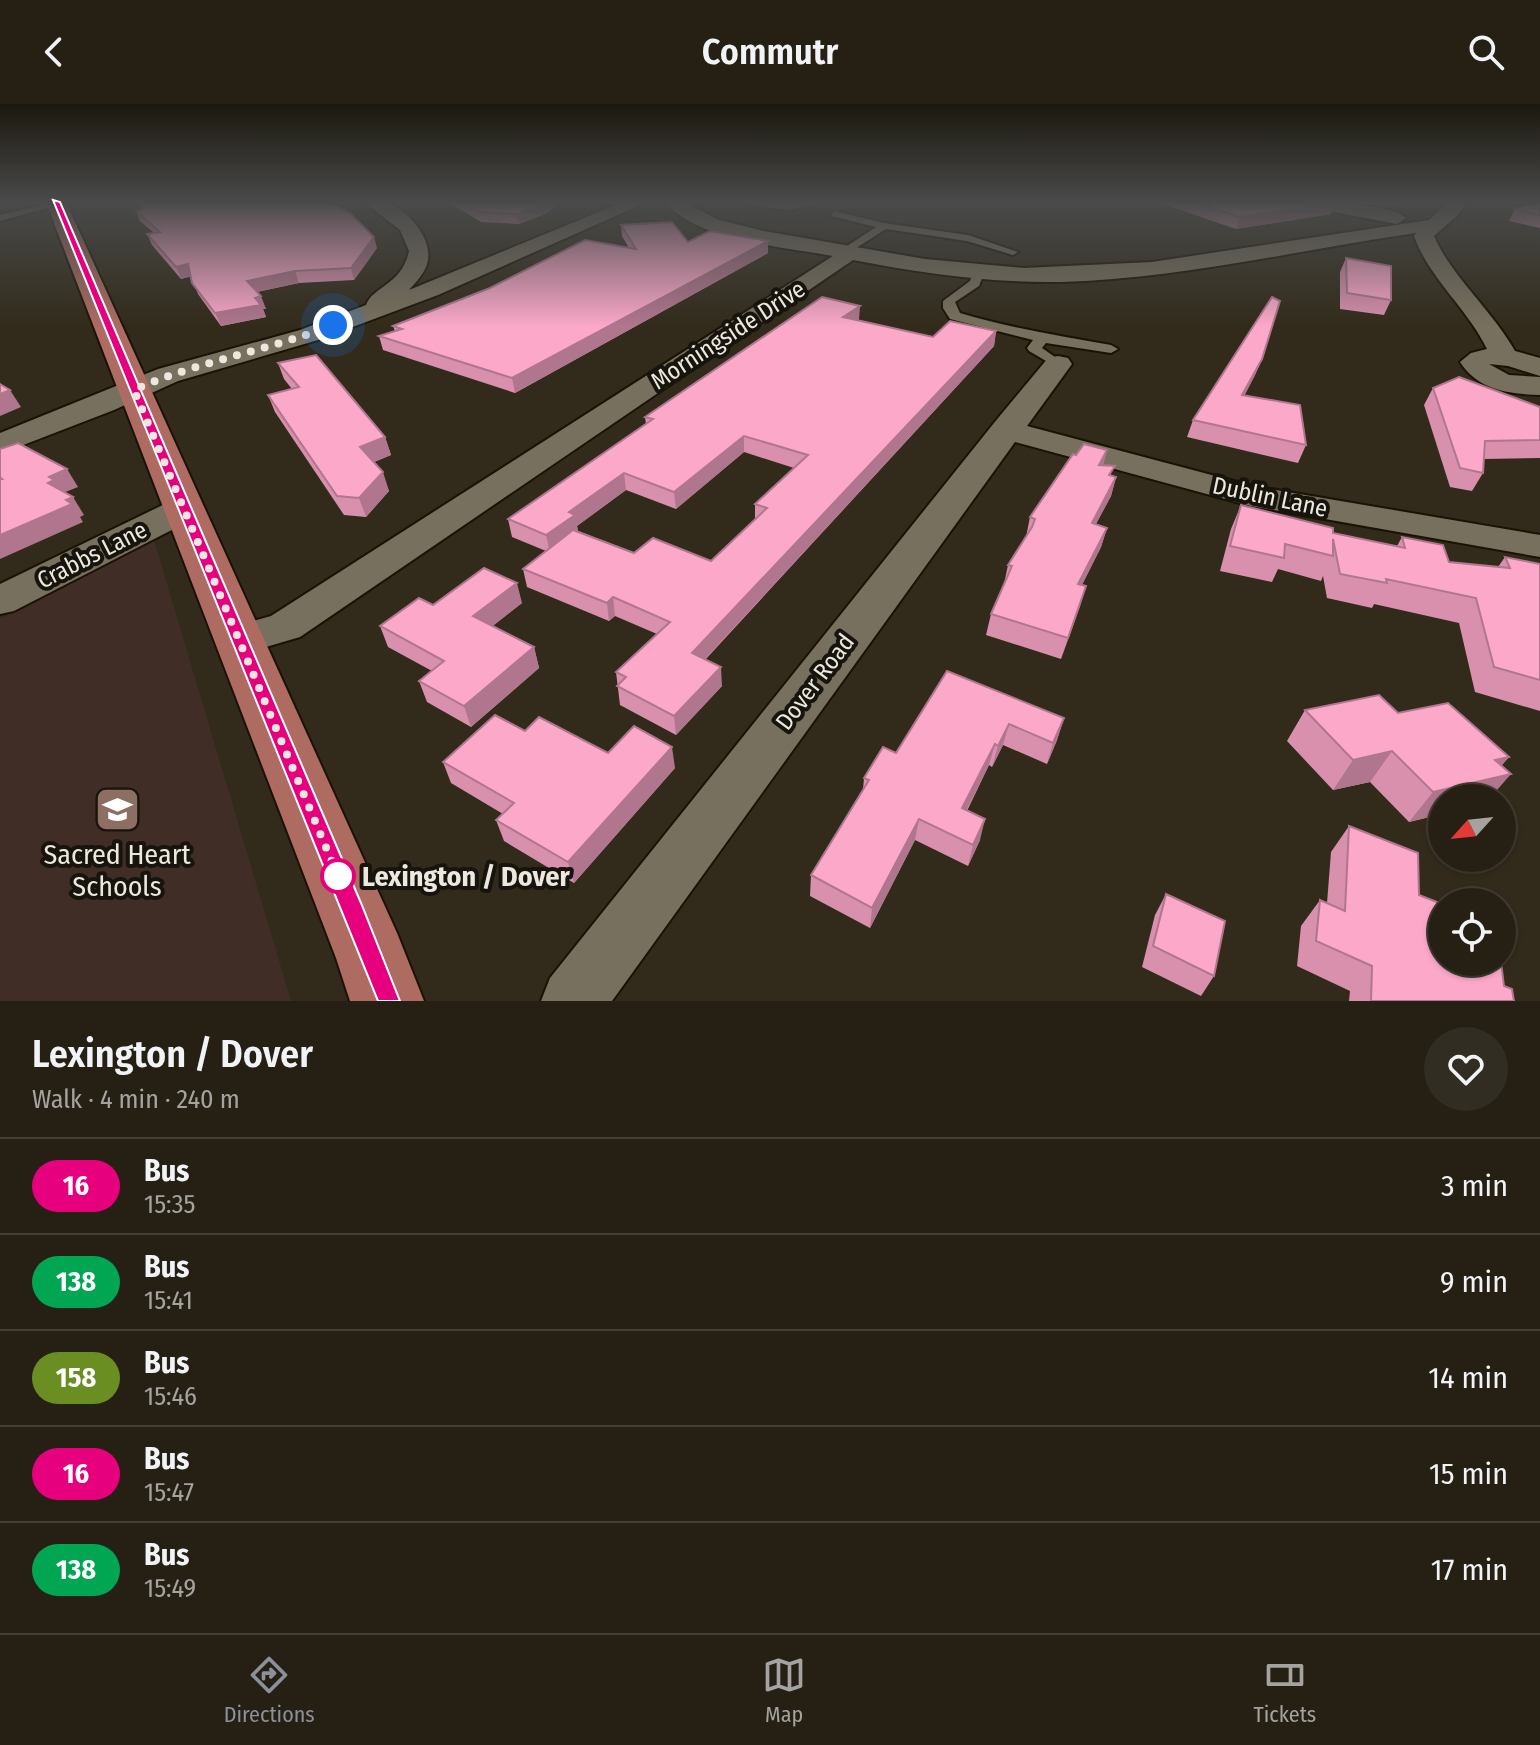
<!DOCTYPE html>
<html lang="en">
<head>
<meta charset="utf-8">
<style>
	:root { --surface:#262014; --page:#322d22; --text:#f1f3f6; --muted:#a4a3a0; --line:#423e34; --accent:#8c9099 }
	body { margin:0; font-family:"Fira Sans Condensed",sans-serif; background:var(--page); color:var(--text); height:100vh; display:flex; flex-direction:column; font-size:30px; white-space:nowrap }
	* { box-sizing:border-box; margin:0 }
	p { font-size:26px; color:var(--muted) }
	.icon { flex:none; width:44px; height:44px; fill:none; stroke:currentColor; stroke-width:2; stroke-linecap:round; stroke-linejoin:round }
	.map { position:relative; height:897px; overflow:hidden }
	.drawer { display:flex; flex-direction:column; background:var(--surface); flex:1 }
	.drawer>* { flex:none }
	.badge { padding:0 16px; border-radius:26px; font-size:28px; line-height:52px }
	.needle { width:52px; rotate:243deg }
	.buttons { position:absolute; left:1428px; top:680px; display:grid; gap:16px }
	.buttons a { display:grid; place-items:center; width:88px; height:88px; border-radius:50%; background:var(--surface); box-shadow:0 2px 6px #0004,0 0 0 2px var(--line); font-size:40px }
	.you { position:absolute; width:40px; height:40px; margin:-20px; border:6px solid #fff; border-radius:50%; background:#1a73e8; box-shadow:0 0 0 12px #1a73e833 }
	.map>.badge { position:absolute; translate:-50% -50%; box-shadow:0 0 0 4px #fff }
	.round { display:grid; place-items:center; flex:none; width:84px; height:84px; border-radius:42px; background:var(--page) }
	.summary { display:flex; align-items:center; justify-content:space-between; height:136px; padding:0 32px }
	h1 { font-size:38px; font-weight:600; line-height:60px }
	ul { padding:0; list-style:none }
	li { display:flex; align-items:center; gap:24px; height:96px; padding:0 32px; border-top:2px solid var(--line) }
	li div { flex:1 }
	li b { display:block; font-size:30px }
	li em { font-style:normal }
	li .badge { min-width:88px; font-weight:700; text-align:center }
	header { display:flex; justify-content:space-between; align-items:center; height:104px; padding:0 32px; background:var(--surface); font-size:36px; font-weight:600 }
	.tab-bar { display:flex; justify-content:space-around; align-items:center; height:112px; border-top:2px solid var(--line); background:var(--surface); font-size:22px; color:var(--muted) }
	.tab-bar a { display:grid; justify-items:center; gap:4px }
	.tab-bar .current { color:var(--accent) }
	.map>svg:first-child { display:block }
	.education { fill:#402e26 }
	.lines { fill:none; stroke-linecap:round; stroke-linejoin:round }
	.lane-casing { stroke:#1a1305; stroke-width:4 }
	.street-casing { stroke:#1a1305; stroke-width:4 }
	.primary-casing { stroke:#1a1305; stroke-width:4 }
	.lane { fill:#78705e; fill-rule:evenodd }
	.street { fill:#78705e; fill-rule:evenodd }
	.primary { fill:#ad6b62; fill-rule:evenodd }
	.wall { fill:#d890ad; fill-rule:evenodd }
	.shaded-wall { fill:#b0768d }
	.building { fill:#fba8c9; stroke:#b0768d; stroke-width:2 }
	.line { fill:#e6007e; stroke:#fff; stroke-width:2 }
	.walk { stroke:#ece8de; stroke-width:8; stroke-dasharray:0 14.4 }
	.stop-dot { fill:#fff; stroke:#e6007e; stroke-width:4 }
	.labels { text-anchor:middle; stroke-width:8; stroke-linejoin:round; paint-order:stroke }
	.street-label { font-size:24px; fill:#ece8de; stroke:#17140d }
	.near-poi-label { font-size:28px; fill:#ece8de; stroke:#17140d }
	.near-stop-label { font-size:28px; font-weight:bold; fill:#ece8de; stroke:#17140d; text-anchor:start }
</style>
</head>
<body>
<header><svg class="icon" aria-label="back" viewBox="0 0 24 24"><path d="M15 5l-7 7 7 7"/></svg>Commutr<svg class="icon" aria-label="search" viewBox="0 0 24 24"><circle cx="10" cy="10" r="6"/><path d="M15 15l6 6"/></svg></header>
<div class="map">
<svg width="1540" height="897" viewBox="0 0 1540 897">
	<rect width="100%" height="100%" fill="#322b1b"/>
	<!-- education -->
	<polygon class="education" points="154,436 291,897 0,897 0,515"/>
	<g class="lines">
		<defs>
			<g id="lane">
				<polygon points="55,98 62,100 0,117 0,111"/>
				<polygon points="731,98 829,98 789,106"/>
				<polygon points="834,107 884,119 968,131 1018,148 1013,151 967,137 886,125 845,151 841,150 841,146 876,123 831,112"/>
				<path d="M978,166L984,169L979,182L955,198L960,209C1011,224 1059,232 1111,241L1118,245L1111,249L1046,239L1042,244L1065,260L1058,264L1029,247L1027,244L1033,236L950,215L943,204V197L970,177L974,167Z"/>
			</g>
			<g id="street">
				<path d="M364,98C370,98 377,97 383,98C406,102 435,136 427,160C424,170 416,178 409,186L623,98H647L438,191L318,236L178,277L114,306L0,350V329L158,265L300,226L366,201C373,182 402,181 409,147L400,126Z"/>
				<path d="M665,98H684L719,116L764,127L925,155L1024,164L1152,158L1429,116L1448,98H1466L1457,112L1434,132C1451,172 1492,206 1515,247L1540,254V272L1508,262L1489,260L1509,271L1540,273V291C1508,290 1478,286 1460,258L1471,249L1487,245C1467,204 1429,174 1414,132L1416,129C1297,146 1180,175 1059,178C990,179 921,169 853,156L300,533L239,551L224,547L217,536L224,525L271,512L833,152C786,143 696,137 665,98Z"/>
				<path d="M1299,98C1320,97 1392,100 1406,114L1397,120L1308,103Z"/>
				<polygon points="1058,252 1068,254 1072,260 1027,322 1253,382 1540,431 1540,453 1251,402 1015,338 612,897 541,897 550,874 994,319 1048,254"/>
				<polygon points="184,394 197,397 202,405 197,413 14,507 0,510 0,480 171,397"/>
			</g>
			<polygon id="primary" points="46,98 66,98 397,829 424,897 350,897 336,854"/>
		</defs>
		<!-- lane casing -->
		<use href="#lane" class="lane-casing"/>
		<!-- street casing -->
		<use href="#street" class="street-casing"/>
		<!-- primary casing -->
		<use href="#primary" class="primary-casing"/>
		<!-- lane -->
		<use href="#lane" class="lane"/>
		<!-- street -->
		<use href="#street" class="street"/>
		<!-- primary -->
		<use href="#primary" class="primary"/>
	</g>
	<!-- wall -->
	<g class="wall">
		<polygon points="138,98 330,98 377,144 354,176 299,179 257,188 266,205 263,205 266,213 221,222 198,190 191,172 181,175 152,141 147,130 154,129 140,117 136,107 142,106"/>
		<polygon points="448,98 562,98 545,110 519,120 481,118"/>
		<polygon points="1157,98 1417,98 1386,102 1335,98 1331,110 1236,125"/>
		<polygon points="1540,98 1540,124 1509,117 1515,105"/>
		<polygon points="621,121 688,138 768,149 515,289 383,246 379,232 395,227 393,222 629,144 622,132"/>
		<polygon points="1346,154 1391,196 1384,211 1340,205 1340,168"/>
		<path d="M859,216L933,233L996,227L994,242L705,556L722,582L676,631L620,601L616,568L657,530L615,512L609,517L527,483L523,465L546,447L512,433L508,415L646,320L645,313ZM744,348L794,364L755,400V415L711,457L634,449L578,427L577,422L626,386L676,405Z"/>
		<polygon points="1262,255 1255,271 1244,292 1306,341 1298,359 1187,333 1193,316"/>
		<polygon points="278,259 385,333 391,351 374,358 389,387 366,413 344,411 275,308 268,291 292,285 284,275"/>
		<polygon points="1433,284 1540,303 1540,354 1484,355 1483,369 1472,387 1450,383 1424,301"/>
		<polygon points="1107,346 1103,361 1112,372 1116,373 1111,392 1096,420 1107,424 1101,443 1082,481 1080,502 1061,555 986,531 991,510 1004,480 1008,461 1026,433 1030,413 1076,351"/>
		<polygon points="1241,401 1333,429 1397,442 1402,433 1449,458 1498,463 1505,453 1540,460 1540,607 1475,588 1459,519 1374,500 1372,504 1327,494 1323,472 1321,477 1278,465 1272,478 1220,467 1231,425"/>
		<polygon points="522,499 492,522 534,543 539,564 471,623 427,598 419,577 432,567 388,543 380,522 433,501"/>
		<polygon points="947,567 1064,614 1057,636 1047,660 1003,641 992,663 989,661 967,707 980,736 968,762 915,736 870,824 810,792 811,771 863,686 864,674 896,649"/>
		<polygon points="1305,606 1398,609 1509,653 1501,662 1442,694 1442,710 1409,718 1370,678 1333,686 1287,637"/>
		<polygon points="525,627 608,649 675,664 574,779 504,737 496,716 503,710 451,679 443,658"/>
		<polygon points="1349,722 1419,791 1504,882 1514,897 1349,897 1350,887 1297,862 1301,822 1320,796 1327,799 1331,748"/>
		<polygon points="1166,790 1214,872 1201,892 1142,863 1155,811"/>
	</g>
	<!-- shaded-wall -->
	<g class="shaded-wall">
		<polygon points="546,98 562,98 545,110 519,120 517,110"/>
		<polygon points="1336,98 1331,110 1236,125 1240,113"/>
		<polygon points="1388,98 1417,98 1386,102"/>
		<polygon points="374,133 377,144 354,176 351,164"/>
		<polygon points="768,137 768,149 515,289 512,274"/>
		<polygon points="188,160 193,172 181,175 176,163"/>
		<polygon points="295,167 299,179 252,189 247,177"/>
		<polygon points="261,192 266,205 263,205 266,213 221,222 215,209"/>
		<polygon points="860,202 859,216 843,213"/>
		<polygon points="996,227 994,242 693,568 692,549"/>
		<polygon points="1262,255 1255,271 1236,308 1242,291"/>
		<polygon points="10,286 21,303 0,312 0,290"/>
		<polygon points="744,332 744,348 676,405 674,388"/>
		<polygon points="385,333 391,351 367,361 360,343"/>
		<polygon points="1107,346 1102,365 1099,361"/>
		<polygon points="67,365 78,383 63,389 48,379 49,373"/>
		<polygon points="383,368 389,387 366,413 359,394"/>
		<polygon points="624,369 626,386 577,422 578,429 550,449 546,431 569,408"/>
		<polygon points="1116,373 1111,392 1086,438 1092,419"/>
		<polygon points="73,393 84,411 80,413 83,418 0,455 0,431"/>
		<polygon points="1107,424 1101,443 1072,500 1078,480"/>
		<polygon points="517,479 522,499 479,533 473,512"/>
		<polygon points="1086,482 1080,502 1061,555 1068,534"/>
		<polygon points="613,493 615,512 609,517 607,499"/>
		<polygon points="534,543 539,564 471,623 464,602"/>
		<polygon points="721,563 722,582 676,631 674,612"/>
		<polygon points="1064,614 1057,636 1047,660 1053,639"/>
		<polygon points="1009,620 1003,641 992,663 998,642"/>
		<polygon points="995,640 989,661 957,725 962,704"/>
		<polygon points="672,643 675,664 574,779 568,758"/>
		<polygon points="1392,647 1370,678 1333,686 1353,656"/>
		<polygon points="1509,653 1491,674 1511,670 1490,694 1442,694 1442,710 1409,718 1433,688 1495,656"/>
		<polygon points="919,715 915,736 870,824 872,804"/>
		<polygon points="985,715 980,736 968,762 973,741"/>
	</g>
	<!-- building -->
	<g class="building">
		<polygon points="139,98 330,98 350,109 374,133 351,164 295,167 247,177 261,192 255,194 261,201 215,209 192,179 188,160 176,163 147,130 160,128 136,107 144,105"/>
		<polygon points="463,98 546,98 517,110 479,108"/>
		<polygon points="1195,98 1336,98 1240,113"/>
		<polygon points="1533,98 1540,98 1540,111 1515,105"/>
		<polygon points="672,118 688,138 710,127 768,137 512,274 379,232 402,225 393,222 490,184 585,136 636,145 621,121"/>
		<polygon points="1346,154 1391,162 1391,196 1347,189"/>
		<polygon points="822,193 860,202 843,213 933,233 950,217 996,227 692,549 721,563 674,612 617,582 626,573 616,568 670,518 613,493 607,499 523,465 573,426 634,449 653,434 711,457 767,404 755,400 808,351 744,332 674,388 624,369 569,408 575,411 546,431 508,415 653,315 645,313"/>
		<polygon points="1272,193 1280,197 1262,255 1242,291 1300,301 1306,341 1193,316"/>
		<polygon points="316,251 385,333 360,343 383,368 359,394 337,392 268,291 299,283 278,259"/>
		<polygon points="1459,273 1540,303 1540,336 1485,337 1483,369 1460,364 1433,284"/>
		<polygon points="0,280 10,286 0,290"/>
		<polygon points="18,339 67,365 49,373 54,376 48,379 73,393 66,396 72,400 0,431 0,375 2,375 0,373 0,345"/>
		<polygon points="1084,340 1107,346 1099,361 1115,362 1109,371 1116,373 1092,419 1107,424 1078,480 1086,482 1068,534 991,510 1012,462 1008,461 1032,423 1035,415 1030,413 1073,350 1076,351"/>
		<polygon points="1241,401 1333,424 1333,429 1405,444 1402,433 1443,441 1449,458 1510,464 1505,453 1540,460 1540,576 1494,563 1476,494 1386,475 1387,479 1340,470 1333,435 1333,452 1285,440 1284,454 1230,442"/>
		<polygon points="484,464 517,479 473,512 534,543 464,602 419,577 444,557 380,522 419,494 433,501"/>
		<polygon points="947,567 1064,614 1053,639 1009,620 998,642 995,640 962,704 985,715 973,741 919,715 872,804 811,771 869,676 864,674 883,643 896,649"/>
		<polygon points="1379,591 1398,609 1448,599 1509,653 1495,656 1511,670 1433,688 1392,647 1353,656 1305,606"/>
		<polygon points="495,611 525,627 539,613 608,649 634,622 672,643 568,758 496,716 514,699 443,658"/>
		<polygon points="1349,722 1418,749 1419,791 1442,800 1442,858 1501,858 1504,882 1512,885 1514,897 1371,897 1372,862 1316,837 1320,796 1345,807"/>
		<polygon points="1166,790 1225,817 1214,872 1153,842"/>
	</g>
	<!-- sky -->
	<linearGradient id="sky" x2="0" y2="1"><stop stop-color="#1c180f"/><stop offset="0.44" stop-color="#494a4a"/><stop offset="1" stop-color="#494a4a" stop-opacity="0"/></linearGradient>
	<rect width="1540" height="223" fill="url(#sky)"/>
	<!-- line -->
	<polygon class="line" points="53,96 60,98 361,799 400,897 378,897"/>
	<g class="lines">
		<!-- walk -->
		<path class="walk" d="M333,221C268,247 198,257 134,286L338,772"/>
	</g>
	<!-- icons -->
	<defs>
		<symbol id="school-square" viewBox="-11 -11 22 22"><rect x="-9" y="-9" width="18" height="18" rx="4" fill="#8d6e63" stroke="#17140d"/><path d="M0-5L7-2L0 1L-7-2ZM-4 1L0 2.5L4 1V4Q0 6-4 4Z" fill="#fff"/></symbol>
	</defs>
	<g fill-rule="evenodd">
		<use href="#school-square" x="92" y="680" width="51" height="51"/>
	</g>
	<!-- markers -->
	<circle class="stop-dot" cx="338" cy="772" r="16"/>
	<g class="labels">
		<!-- street labels -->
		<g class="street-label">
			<text transform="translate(728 231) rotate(-33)" y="8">Morningside Drive</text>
			<text transform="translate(1270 393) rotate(12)" y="8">Dublin Lane</text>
			<text transform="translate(92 451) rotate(-27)" y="8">Crabbs Lane</text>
			<text transform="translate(815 578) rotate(-53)" y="8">Dover Road</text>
		</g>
		<!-- near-poi labels -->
		<g class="near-poi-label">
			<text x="117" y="760">Sacred Heart<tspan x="117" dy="32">Schools</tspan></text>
		</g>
		<!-- near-stop labels -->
		<g class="near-stop-label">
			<text x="362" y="782">Lexington / Dover</text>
		</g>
	</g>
</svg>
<div class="buttons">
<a><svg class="needle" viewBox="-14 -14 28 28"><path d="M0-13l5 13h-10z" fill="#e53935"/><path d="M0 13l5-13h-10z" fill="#a4a3a0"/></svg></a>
<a><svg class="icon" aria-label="locate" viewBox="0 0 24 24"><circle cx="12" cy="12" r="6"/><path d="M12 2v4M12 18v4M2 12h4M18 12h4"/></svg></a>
</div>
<div class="you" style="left:333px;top:221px"></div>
</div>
<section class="drawer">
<div class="summary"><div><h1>Lexington / Dover</h1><p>Walk · 4 min · 240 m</p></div><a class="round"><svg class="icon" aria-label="heart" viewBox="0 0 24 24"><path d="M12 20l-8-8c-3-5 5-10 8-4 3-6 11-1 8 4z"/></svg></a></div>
<ul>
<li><span class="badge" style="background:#e6007e;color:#fff">16</span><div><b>Bus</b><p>15:35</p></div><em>3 min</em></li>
<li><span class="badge" style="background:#00a651;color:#fff">138</span><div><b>Bus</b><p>15:41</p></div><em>9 min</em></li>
<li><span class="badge" style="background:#6b8e23;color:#fff">158</span><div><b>Bus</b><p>15:46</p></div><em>14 min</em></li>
<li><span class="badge" style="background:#e6007e;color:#fff">16</span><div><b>Bus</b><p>15:47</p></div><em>15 min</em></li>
<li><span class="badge" style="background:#00a651;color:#fff">138</span><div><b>Bus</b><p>15:49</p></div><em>17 min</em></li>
</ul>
</section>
<nav class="tab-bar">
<a class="current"><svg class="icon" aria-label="directions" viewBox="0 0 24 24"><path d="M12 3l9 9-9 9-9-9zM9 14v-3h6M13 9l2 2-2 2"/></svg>Directions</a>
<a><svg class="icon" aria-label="map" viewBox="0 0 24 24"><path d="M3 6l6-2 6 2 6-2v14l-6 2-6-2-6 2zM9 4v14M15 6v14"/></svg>Map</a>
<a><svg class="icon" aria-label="tickets" viewBox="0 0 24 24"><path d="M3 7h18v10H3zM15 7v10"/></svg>Tickets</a>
</nav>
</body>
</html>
